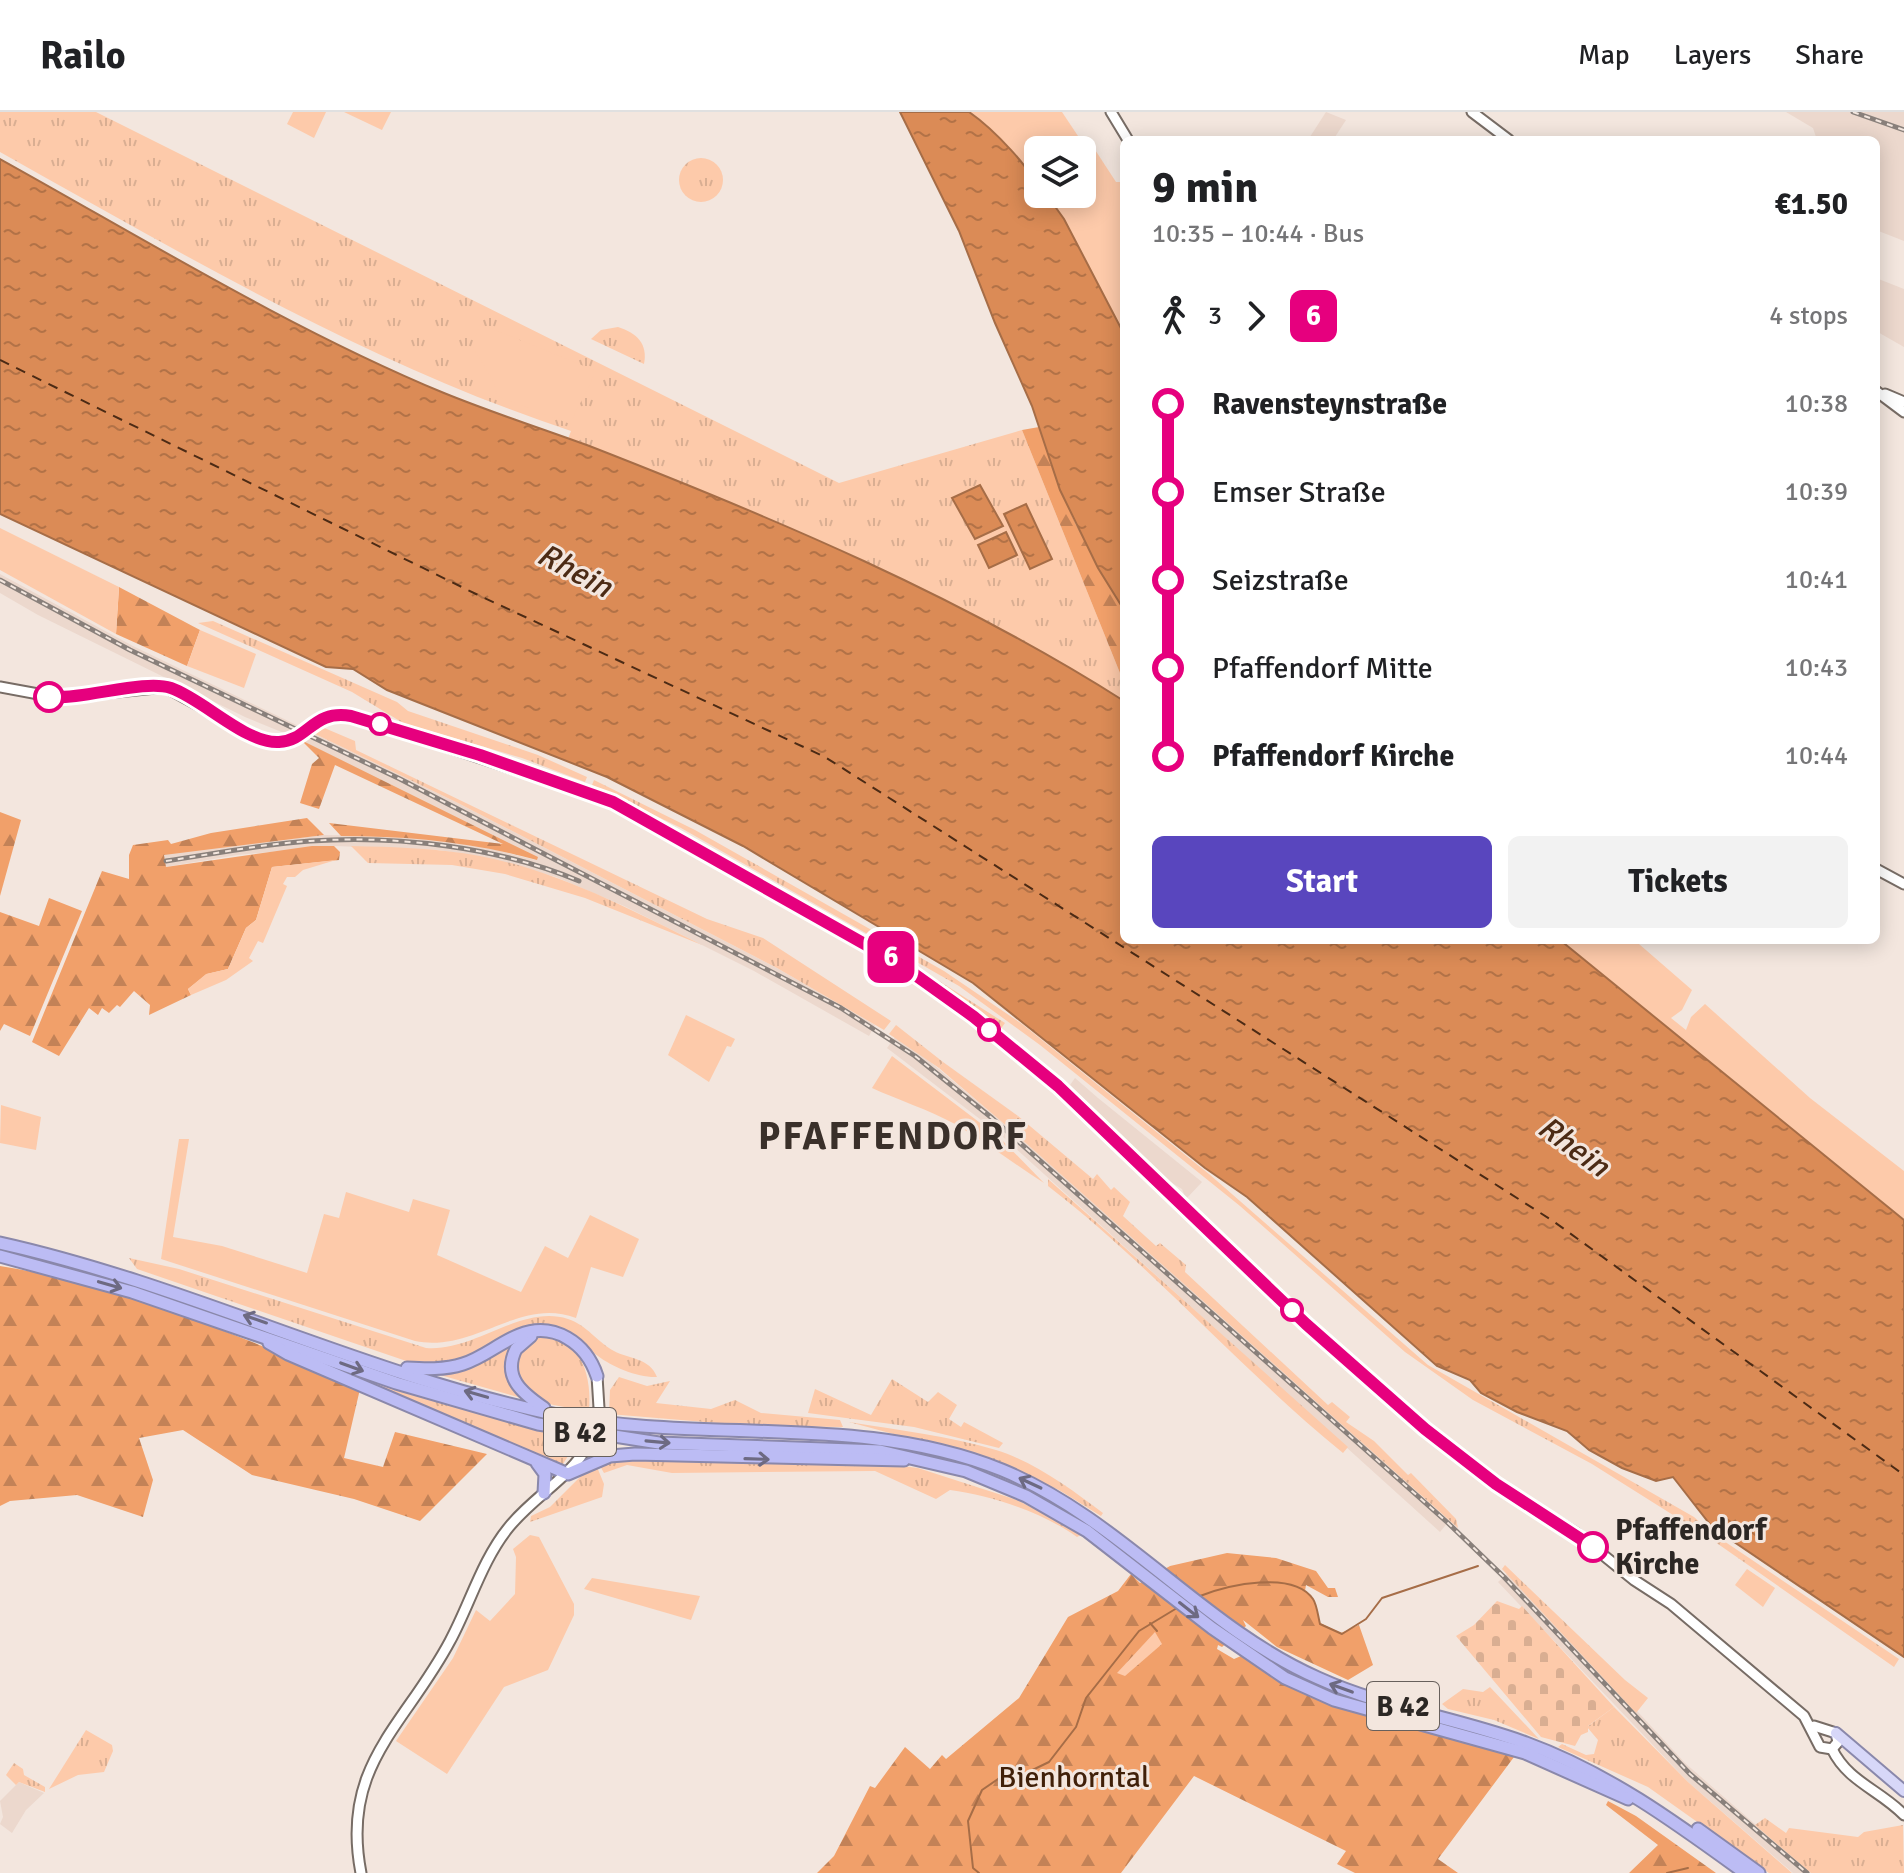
<!DOCTYPE html>
<html lang="en">
<head>
<meta charset="utf-8">
<style>
	:root { --surface:#fff; --page:#f2f2f2; --text:#202124; --muted:#757577; --line:#e0e0e0; --accent:#5946be }
	body { margin:0; font-family:Signika,sans-serif; background:var(--page); color:var(--text); height:100vh; display:flex; flex-direction:column; font-size:30px; white-space:nowrap }
	* { box-sizing:border-box; margin:0 }
	p { font-size:26px; color:var(--muted) }
	.icon { flex:none; width:44px; height:44px; fill:none; stroke:currentColor; stroke-width:2; stroke-linecap:round; stroke-linejoin:round }
	.map { position:relative; flex:1; overflow:hidden }
	.drawer { position:absolute; left:1120px; top:24px; width:760px; height:808px; display:flex; flex-direction:column; background:var(--surface); border-radius:12px; box-shadow:0 4px 20px #0003 }
	.drawer>* { flex:none }
	.badge { padding:0 16px; border-radius:12px; font-size:28px; line-height:52px }
	.controls { position:absolute; left:1024px; top:24px; display:grid; gap:16px }
	.controls a { display:grid; place-items:center; width:72px; height:72px; border-radius:12px; background:var(--surface); box-shadow:0 4px 20px #0003; font-size:40px }
	.map>.badge { position:absolute; translate:-50% -50%; box-shadow:0 0 0 4px #fff }
	.legs { display:flex; align-items:center; gap:12px; height:88px; padding:0 32px; font-size:26px }
	.legs p { margin-inline-start:auto }
	.overview { display:flex; align-items:center; justify-content:space-between; height:136px; padding:0 32px }
	h1 { font-size:44px; font-weight:700; line-height:60px }
	.button { display:flex; gap:16px; margin-top:auto; padding:16px 32px }
	.button a { flex:1; height:92px; border-radius:12px; background:var(--accent); color:#fff; font-size:32px; font-weight:700; line-height:92px; text-align:center }
	.button a+a { background:var(--page); color:var(--text) }
	ul { padding:0 32px; list-style:none }
	li { display:flex; align-items:center; gap:28px; height:88px; font-size:30px }
	li i { display:grid; place-items:center; width:12px; height:100%; margin:0 10px; background:currentColor }
	li i::after { content:''; width:20px; height:20px; margin:-10px; border:6px solid; border-radius:50%; background:var(--surface) }
	li p { margin-inline-start:auto }
	li:first-child i { background:linear-gradient(#0000 50%,currentColor 0) }
	li:last-child i { background:linear-gradient(currentColor 50%,#0000 0) }
	header { display:flex; align-items:center; gap:48px; box-sizing:border-box; height:112px; padding:0 40px; background:var(--surface); border-bottom:2px solid var(--line) }
	header strong { font-size:38px }
	nav { display:flex; gap:44px; margin-inline-start:auto; font-size:28px }
	.map>svg:first-child { display:block }
	.built { fill:#ecd8cd }
	.grass { fill:url(#grass-tufts) }
	.forest { fill:url(#forest-firs) }
	.cemetery { fill:url(#cemetery-stones) }
	.green { fill:#fdcaaa }
	.water { fill:url(#water-ripples); stroke:#a66d47; stroke-width:2 }
	.lines { fill:none; stroke-linecap:round; stroke-linejoin:round }
	.stream { stroke:#a66d47; stroke-width:2 }
	.ferry { stroke:#4c2b15; stroke-width:2; stroke-dasharray:10 8; stroke-linecap:butt }
	.secondary-casing { stroke:#776c65; stroke-width:13 }
	.primary-casing { stroke:#8a88ab; stroke-width:14 }
	.highway-casing { stroke:#8a88ab; stroke-width:15 }
	.secondary { stroke:#fff; stroke-width:9 }
	.primary { stroke:#d7d7f8; stroke-width:10 }
	.highway { stroke:#bcbcf4; stroke-width:11 }
	.rail-casing { stroke:#89807b; stroke-width:5 }
	.rail { stroke:#f3e6de; stroke-width:2; stroke-dasharray:6; stroke-linecap:butt }
	.secondary-bridge-casing { stroke:#776c65; stroke-width:13; stroke-linecap:butt }
	.secondary-bridge { stroke:#fff; stroke-width:9 }
	.oneway { stroke:#6d6a82 }
	.line-1-casing { stroke:#fff; stroke-width:18 }
	.line-1 { stroke:#e6007e; stroke-width:12 }
	.stop-1-dot { fill:#fff; stroke:#e6007e; stroke-width:4 }
	.labels { text-anchor:middle; stroke-width:6; stroke-linejoin:round; paint-order:stroke }
	.shield { fill:#f3e6de; stroke:#68605c; stroke-width:2 }
	.shield-label { font-size:28px; font-weight:bold; fill:#2c2724 }
	.stop-label { font-size:30px; font-weight:bold; fill:#2c2724; stroke:#f3e6de; text-anchor:start }
	.park-label { font-size:30px; fill:#402009; stroke:#f3e6de }
	.water-label { font-size:32px; font-style:italic; fill:#4c2b15; stroke:#f3e6de }
	.district-label { font-size:38px; font-weight:bold; letter-spacing:2px; fill:#3a302a; stroke:#f3e6de }
</style>
</head>
<body>
<header>
<strong>Railo</strong>
<nav><a>Map</a><a>Layers</a><a>Share</a></nav>
</header>
<div class="map">
<svg width="1904" height="1761" viewBox="0 0 1904 1761">
	<defs>
		<pattern id="grass-tufts" width="24" height="20" patternUnits="userSpaceOnUse" patternTransform="scale(2)"><rect width="24" height="20" fill="#fdcaaa"/><path d="M3 7l-1-3M5 7V3M7 7l1-3M15 17l-1-3M17 17v-4M19 17l1-3" fill="none" stroke="#d9ae92"/></pattern>
		<pattern id="forest-firs" width="22" height="20" patternUnits="userSpaceOnUse" patternTransform="scale(2)"><rect width="22" height="20" fill="#f1a06a"/><path d="M5 1l3.5 6h-7zM16 11l3.5 6h-7z" fill="#c38257"/></pattern>
		<pattern id="cemetery-stones" width="16" height="16" patternUnits="userSpaceOnUse" patternTransform="scale(2)"><rect width="16" height="16" fill="#fdcaaa"/><path d="M2 7V4a2 2 0 0 1 4 0v3zM10 15v-3a2 2 0 0 1 4 0v3z" fill="#d9ae92"/></pattern>
		<pattern id="water-ripples" width="26" height="14" patternUnits="userSpaceOnUse" patternTransform="scale(2)"><rect width="26" height="14" fill="#db8b56"/><path d="M2 4q2-2 4 0t4 0M15 11q2-2 4 0t4 0" fill="none" stroke="#b27247"/></pattern>
	</defs>
	<rect width="100%" height="100%" fill="#f3e6de"/>
	<!-- built -->
	<g class="built">
		<polygon points="1326,0 1346,8 1333,28 1308,28"/>
		<polygon points="1786,0 1904,0 1904,129 1876,118 1876,28 1817,28 1813,16"/>
		<polygon points="1876,166 1904,177 1904,235 1876,219"/>
		<polygon points="0,462 133,534 458,691 777,856 875,913 869,924 754,859 624,794 556,765 483,745 439,738 334,734 237,743 165,755 164,742 324,723 402,724 469,731 536,748 301,628 245,605 38,503 0,481"/>
		<polygon points="895,925 927,947 1009,1016 1311,1283 1449,1409 1440,1420 1002,1024 887,936"/>
		<polygon points="1075,966 1098,986 1202,1070 1186,1087 1182,1077 1167,1068 1068,976"/>
		<polygon points="1509,1460 1685,1651 1811,1761 1793,1761 1688,1670 1498,1470"/>
		<polygon points="19,1670 44,1681 26,1698 12,1721 0,1712 3,1705 0,1689"/>
	</g>
	<!-- grass -->
	<g class="grass">
		<path d="M0,0H96L839,371L1022,318L1124,571V589C952,480 759,398 568,327L571,319C369,252 186,144 0,40Z"/>
		<circle cx="701" cy="68" r="22"/>
		<path d="M618,215C637,221 648,232 644,252L591,227L601,218Z"/>
		<polygon points="213,509 397,590 408,599 538,643 587,665 585,670 522,646 403,611 352,580 198,511"/>
		<polygon points="322,615 355,629 356,638 707,807 763,826 891,909 884,918 777,856 458,691 311,620"/>
		<polygon points="594,668 695,718 944,859 1022,912 1209,1062 1428,1253 1694,1405 1712,1421 1899,1547 1894,1555 1708,1425 1592,1352 1473,1288 1405,1240 1240,1094 1040,933 959,874 681,716 592,673"/>
		<path d="M351,734C394,735 437,736 480,744C559,759 631,798 702,833L585,786L505,762L452,753L368,751Z"/>
		<polygon points="914,853 1005,911 1000,918"/>
		<polygon points="896,913 943,950 939,956 889,922"/>
		<polygon points="1018,1004 1093,1067 1097,1062 1111,1078 1114,1075 1130,1090 1123,1104 1156,1134 1160,1131 1186,1153 1185,1160 1328,1293 1332,1290 1350,1305 1346,1310 1374,1329 1408,1363 1411,1361 1456,1407 1458,1416 1009,1016"/>
		<path d="M1048,1067L1348,1335L1343,1341C1240,1257 1153,1155 1048,1074Z"/>
		<path d="M129,1146L179,1157L426,1236C475,1240 521,1192 568,1207C587,1213 597,1230 614,1239C629,1247 650,1246 657,1265C639,1266 612,1255 598,1244C582,1233 578,1221 558,1216L450,1252H415L137,1157Z"/>
		<path d="M544,1223C583,1227 592,1267 589,1299C549,1292 533,1295 514,1257L521,1234Z"/>
		<polygon points="518,1226 507,1247 525,1287 433,1261"/>
		<polygon points="331,1254 494,1305 580,1325 563,1352 554,1353"/>
		<polygon points="619,1265 647,1274 670,1269 656,1291 711,1297 735,1288 761,1301 840,1308 843,1315 753,1314 609,1302 610,1278"/>
		<polygon points="892,1267 928,1290 938,1280 957,1293 949,1307 961,1315 964,1310 1003,1331 999,1336 914,1315 808,1301 815,1277 871,1303"/>
		<path d="M849,1310C898,1318 948,1324 996,1338C1035,1350 1071,1377 1103,1401L1101,1404L1059,1378L986,1347Z"/>
		<path d="M634,1345L877,1351L918,1356L1017,1388L1083,1422L1077,1425C1042,1400 993,1384 950,1378L936,1387L875,1359L672,1361L627,1353L604,1361L600,1354L605,1348Z"/>
		<polygon points="597,1355 604,1372 602,1385 530,1410 531,1404 550,1395 581,1364"/>
		<polygon points="1505,1453 1625,1568 1648,1586 1636,1601 1502,1457"/>
		<polygon points="1490,1575 1539,1627 1494,1608 1448,1597 1442,1592 1463,1577 1483,1580"/>
		<polygon points="1614,1595 1688,1670 1792,1761 1769,1761 1648,1675 1558,1635 1562,1632 1586,1643 1594,1642 1598,1628 1587,1615"/>
		<polygon points="86,1618 112,1633 113,1639 104,1660 78,1663 49,1677"/>
		<polygon points="14,1651 23,1657 24,1663 45,1675 45,1680 19,1670 16,1673 6,1663"/>
		<polygon points="1765,1706 1786,1721 1789,1716 1858,1725 1864,1720 1903,1713 1904,1761 1811,1761 1755,1713"/>
	</g>
	<!-- forest -->
	<g class="forest">
		<polygon points="1039,315 1057,370 1076,413 1124,498 1124,571 1022,318"/>
		<polygon points="119,475 200,518 187,554 116,522"/>
		<path d="M301,628L507,730L538,745L537,748C471,730 409,724 341,724L329,711L503,732L335,653L319,697L300,691L312,652L319,646Z"/>
		<polygon points="0,700 21,708 0,784"/>
		<polygon points="307,706 324,723 164,743 166,755 312,734 334,734 340,740 339,748 272,755 256,808 246,816 228,857 207,862 188,877 191,883 149,903 150,893 134,879 120,895 117,893 109,901 102,896 98,903 89,896 59,944 32,930 102,759 129,767 129,743 133,733 168,728 171,732 211,721"/>
		<polygon points="49,786 82,799 30,924 4,912 0,919 0,800 39,814"/>
		<path d="M0,1154C110,1171 251,1226 360,1277L344,1346L383,1355L395,1320L487,1342L420,1409L354,1387L252,1363L183,1318L139,1326L153,1368L143,1405L77,1383L10,1389L0,1394Z"/>
		<polygon points="1227,1441 1276,1446 1316,1459 1328,1476 1335,1476 1338,1485 1328,1485 1306,1473 1305,1479 1314,1488 1320,1511 1341,1521 1359,1513 1373,1553 1348,1568 1277,1535 1243,1508 1246,1514 1222,1535 1218,1533 1217,1537 1234,1547 1241,1544 1286,1571 1514,1645 1438,1747 1458,1761 1355,1761 1337,1752 1346,1739 1194,1664 1121,1761 817,1761 834,1744 870,1674 875,1676 905,1635 930,1657 942,1643 946,1647 1019,1586 1068,1505 1118,1479 1131,1462 1140,1471 1170,1454"/>
		<polygon points="1608,1689 1636,1704 1716,1761 1629,1761 1658,1733 1606,1693"/>
	</g>
	<!-- cemetery -->
	<polygon class="cemetery" points="1497,1489 1519,1497 1522,1494 1614,1595 1588,1614 1588,1620 1581,1623 1575,1634 1541,1625 1456,1524 1474,1513"/>
	<!-- green -->
	<g class="green">
		<polygon points="293,0 326,0 314,26 287,12"/>
		<polygon points="344,0 391,0 382,18"/>
		<polygon points="969,0 1062,0 1082,30 1088,27 1116,70 1124,70 1124,222 1064,107 1046,82 1082,82 1082,38 1038,38 1038,71 1006,32"/>
		<polygon points="480,212 596,259 570,312 497,284 494,270 472,234"/>
		<polygon points="0,416 119,475 116,522 0,458"/>
		<polygon points="200,518 256,542 244,576 187,554"/>
		<polygon points="336,748 303,758 295,765 287,765 283,772 287,774 263,831 258,829 249,846 253,849 226,868 191,883 188,877 206,862 228,857 246,816 256,808 272,755"/>
		<polygon points="1560,828 1632,828 1639,832 1692,878 1682,898 1671,906 1686,918 1691,905 1705,892 1810,986 1904,1059 1904,1108"/>
		<polygon points="686,903 735,927 731,935 727,934 709,970 668,943"/>
		<path d="M892,944L1000,1026L1044,1071C1014,1052 986,1030 955,1012C929,998 896,987 872,976Z"/>
		<polygon points="943,950 1018,1004 1009,1016 939,956"/>
		<polygon points="1,993 41,1005 36,1038 0,1031"/>
		<path d="M179,1027H189L173,1125L222,1134L307,1161L324,1102L339,1106L346,1080L409,1100L413,1087L450,1098L437,1143L521,1180L545,1134L568,1146L590,1103L639,1127L623,1165L591,1155L576,1206C520,1184 475,1241 415,1229L161,1147Z"/>
		<polygon points="530,1423 539,1425 574,1492 574,1503 548,1558 504,1575 447,1662 396,1629 453,1546 476,1498 490,1509 515,1482 516,1445 513,1437"/>
		<polygon points="1747,1457 1775,1476 1763,1495 1735,1473"/>
		<polygon points="592,1466 700,1484 691,1508 584,1477"/>
		<polygon points="1155,1520 1162,1532 1125,1564 1117,1561"/>
	</g>
	<!-- water -->
	<g class="water">
		<path d="M900,0H969C988,13 1038,60 1038,82H1046L1064,107L1124,222V498L1098,456L1060,378L1032,294L995,211L959,119Z"/>
		<path d="M0,47C146,128 290,217 444,281C493,301 543,317 592,335C774,406 959,484 1124,589V828H1560L1904,1108V1545L1712,1415L1673,1365L1656,1369L1622,1356L1589,1338L1567,1319L1517,1300L1481,1281L1470,1268L1437,1254L1247,1085L1205,1056L973,871L743,734L607,665L387,578L353,557L326,555L0,402Z"/>
		<polygon points="980,373 1003,414 975,427 952,386"/>
		<polygon points="1026,392 1052,447 1030,457 1004,402"/>
		<polygon points="1006,420 1017,443 989,456 978,433"/>
	</g>
	<g class="lines">
		<!-- stream -->
		<g class="stream">
			<path d="M1200,1484C1228,1473 1293,1458 1313,1487C1317,1493 1318,1504 1320,1512L1342,1522L1366,1507L1382,1486L1478,1454"/>
			<polyline points="1150,1511 1157,1519"/>
			<polyline points="979,1761 973,1756 968,1709 982,1678 1001,1665 1020,1664 1049,1650 1076,1615 1086,1586 1139,1519 1177,1496"/>
			<polyline points="1667,1761 1688,1756"/>
		</g>
		<!-- ferry -->
		<polyline class="ferry" points="0,248 476,482 825,645 1553,1109 1904,1363"/>
		<defs>
			<g id="secondary">
				<polyline points="1111,0 1128,28"/>
				<polyline points="1472,0 1509,28"/>
				<polyline points="1876,279 1904,300"/>
				<polyline points="1885,282 1904,290"/>
				<polyline points="0,575 60,586 165,575 253,623 277,631 288,629 325,604 341,602 378,612 613,690 885,842 949,886 1058,974 1306,1212 1425,1317 1496,1372 1576,1421 1634,1468 1671,1492 1804,1604 1820,1635 1832,1637"/>
				<polyline points="1876,757 1904,772"/>
				<polyline points="597,1264 599,1296"/>
				<polyline points="1814,1614 1836,1621 1838,1630 1832,1637"/>
				<path d="M1832,1637C1848,1670 1880,1678 1904,1703"/>
				<path d="M361,1761C340,1653 405,1614 450,1529C470,1492 482,1448 509,1415C534,1384 569,1367 589,1332"/>
			</g>
			<polyline id="primary" points="1836,1621 1904,1679"/>
			<g id="highway">
				<path d="M0,1131C189,1173 365,1263 553,1302C701,1333 859,1300 1002,1358C1121,1407 1202,1515 1318,1566C1384,1596 1458,1606 1526,1631C1608,1661 1675,1710 1745,1761"/>
				<polyline points="0,1144 132,1180 396,1271 538,1312 659,1331 880,1339 966,1359 1026,1384 1087,1419 1212,1516 1285,1566 1334,1588 1525,1641 1628,1687"/>
				<path d="M531,1224L516,1237C502,1265 522,1281 544,1296"/>
				<polyline points="269,1231 288,1242 568,1362 610,1344 635,1342 904,1348"/>
				<path d="M407,1256C425,1257 444,1258 463,1252C483,1246 499,1231 519,1223C554,1209 586,1231 597,1264"/>
				<polyline points="537,1351 545,1362 544,1381"/>
				<polyline points="1698,1717 1759,1761"/>
			</g>
		</defs>
		<!-- secondary casing -->
		<use href="#secondary" class="secondary-casing"/>
		<!-- primary casing -->
		<use href="#primary" class="primary-casing"/>
		<!-- highway casing -->
		<use href="#highway" class="highway-casing"/>
		<!-- secondary -->
		<use href="#secondary" class="secondary"/>
		<!-- primary -->
		<use href="#primary" class="primary"/>
		<!-- highway -->
		<use href="#highway" class="highway"/>
		<defs>
			<g id="rail">
				<polyline points="1853,0 1904,18"/>
				<polyline points="0,468 130,538 400,667 841,896 915,944 992,1006 1448,1411 1504,1465 1690,1662 1807,1761"/>
				<path d="M166,749C213,742 262,732 310,729C398,723 498,735 579,769"/>
			</g>
		</defs>
		<!-- rail casing -->
		<use href="#rail" class="rail-casing"/>
		<!-- rail -->
		<use href="#rail" class="rail"/>
		<defs>
			<polyline id="secondary-bridge" points="589,1332 599,1296"/>
		</defs>
		<!-- secondary-bridge casing -->
		<use href="#secondary-bridge" class="secondary-bridge-casing"/>
		<!-- secondary-bridge -->
		<use href="#secondary-bridge" class="secondary-bridge"/>
	</g>
	<!-- one-way arrows -->
	<defs><path id="oneway-shaft" d="M-6 0H5M1.5-3L5.5 0L1.5 3" fill="none" stroke-width="1.6" stroke-linecap="round" stroke-linejoin="round" transform="scale(2)"/></defs>
	<g class="oneway">
		<use href="#oneway-shaft" transform="translate(110 1173) rotate(16)"/>
		<use href="#oneway-shaft" transform="translate(255 1207) rotate(-161)"/>
		<use href="#oneway-shaft" transform="translate(352 1255) rotate(20)"/>
		<use href="#oneway-shaft" transform="translate(476 1282) rotate(-164)"/>
		<use href="#oneway-shaft" transform="translate(658 1330) rotate(5)"/>
		<use href="#oneway-shaft" transform="translate(757 1347) rotate(2)"/>
		<use href="#oneway-shaft" transform="translate(1030 1371) rotate(-155)"/>
		<use href="#oneway-shaft" transform="translate(1189 1498) rotate(38)"/>
		<use href="#oneway-shaft" transform="translate(1341 1576) rotate(-160)"/>
	</g>
	<g class="lines">
		<defs>
			<path id="line-1" d="M49,585C84,588 144,567 171,576C203,587 246,632 279,630C308,629 313,597 351,604L480,643L613,690L900,852L974,905L1058,974L1306,1212L1425,1317L1496,1372L1593,1435"/>
		</defs>
		<!-- line-1 casing -->
		<use href="#line-1" class="line-1-casing"/>
		<!-- line-1 -->
		<use href="#line-1" class="line-1"/>
	</g>
	<!-- markers -->
	<g class="stop-1-dot">
		<circle cx="49" cy="585" r="14"/>
		<circle cx="380" cy="612" r="10"/>
		<circle cx="989" cy="918" r="10"/>
		<circle cx="1292" cy="1198" r="10"/>
		<circle cx="1593" cy="1435" r="14"/>
	</g>
	<g class="labels">
		<!-- shield labels -->
		<g class="shield">
			<rect x="544" y="1296" width="72" height="48" rx="6"/>
			<rect x="1367" y="1570" width="72" height="48" rx="6"/>
		</g>
		<g class="shield-label">
			<text x="580" y="1330">B 42</text>
			<text x="1403" y="1604">B 42</text>
		</g>
		<!-- stop labels -->
		<g class="stop-label">
			<text x="1615" y="1428">Pfaffendorf<tspan x="1615" dy="34">Kirche</tspan></text>
		</g>
		<!-- park labels -->
		<g class="park-label">
			<text x="1074" y="1675">Bienhorntal</text>
		</g>
		<!-- water labels -->
		<g class="water-label">
			<text transform="translate(575 458) rotate(28)" y="11">Rhein</text>
			<text transform="translate(1574 1034) rotate(36)" y="11">Rhein</text>
		</g>
		<!-- district labels -->
		<g class="district-label">
			<text x="893" y="1037">PFAFFENDORF</text>
		</g>
	</g>
</svg>
<div class="controls">
<a><svg class="icon" aria-label="layers" viewBox="0 0 24 24"><path d="M12 4l9 5-9 5-9-5zM3 14l9 5 9-5"/></svg></a>
</div>
<b class="badge" style="left:891px;top:845px;background:#e6007e;color:#fff">6</b>
<section class="drawer">
<div class="overview"><div><h1>9 min</h1><p>10:35 – 10:44 · Bus</p></div><b>€1.50</b></div>
<div class="legs"><svg class="icon" aria-label="walk" viewBox="0 0 24 24"><circle cx="13" cy="4" r="2"/><path d="M13 8l-2 6 4 7M11 14l-3 7M7 12l3-4h3l4 4"/></svg>3<svg class="icon" aria-label="forward" viewBox="0 0 24 24"><path d="M9 5l7 7-7 7"/></svg><b class="badge" style="background:#e6007e;color:#fff">6</b><p>4 stops</p></div>
<ul>
<li><i style="color:#e6007e"></i><b>Ravensteynstraße</b><p>10:38</p></li>
<li><i style="color:#e6007e"></i><span>Emser Straße</span><p>10:39</p></li>
<li><i style="color:#e6007e"></i><span>Seizstraße</span><p>10:41</p></li>
<li><i style="color:#e6007e"></i><span>Pfaffendorf Mitte</span><p>10:43</p></li>
<li><i style="color:#e6007e"></i><b>Pfaffendorf Kirche</b><p>10:44</p></li>
</ul>
<div class="button"><a>Start</a><a>Tickets</a></div>
</section>
</div>
</body>
</html>
